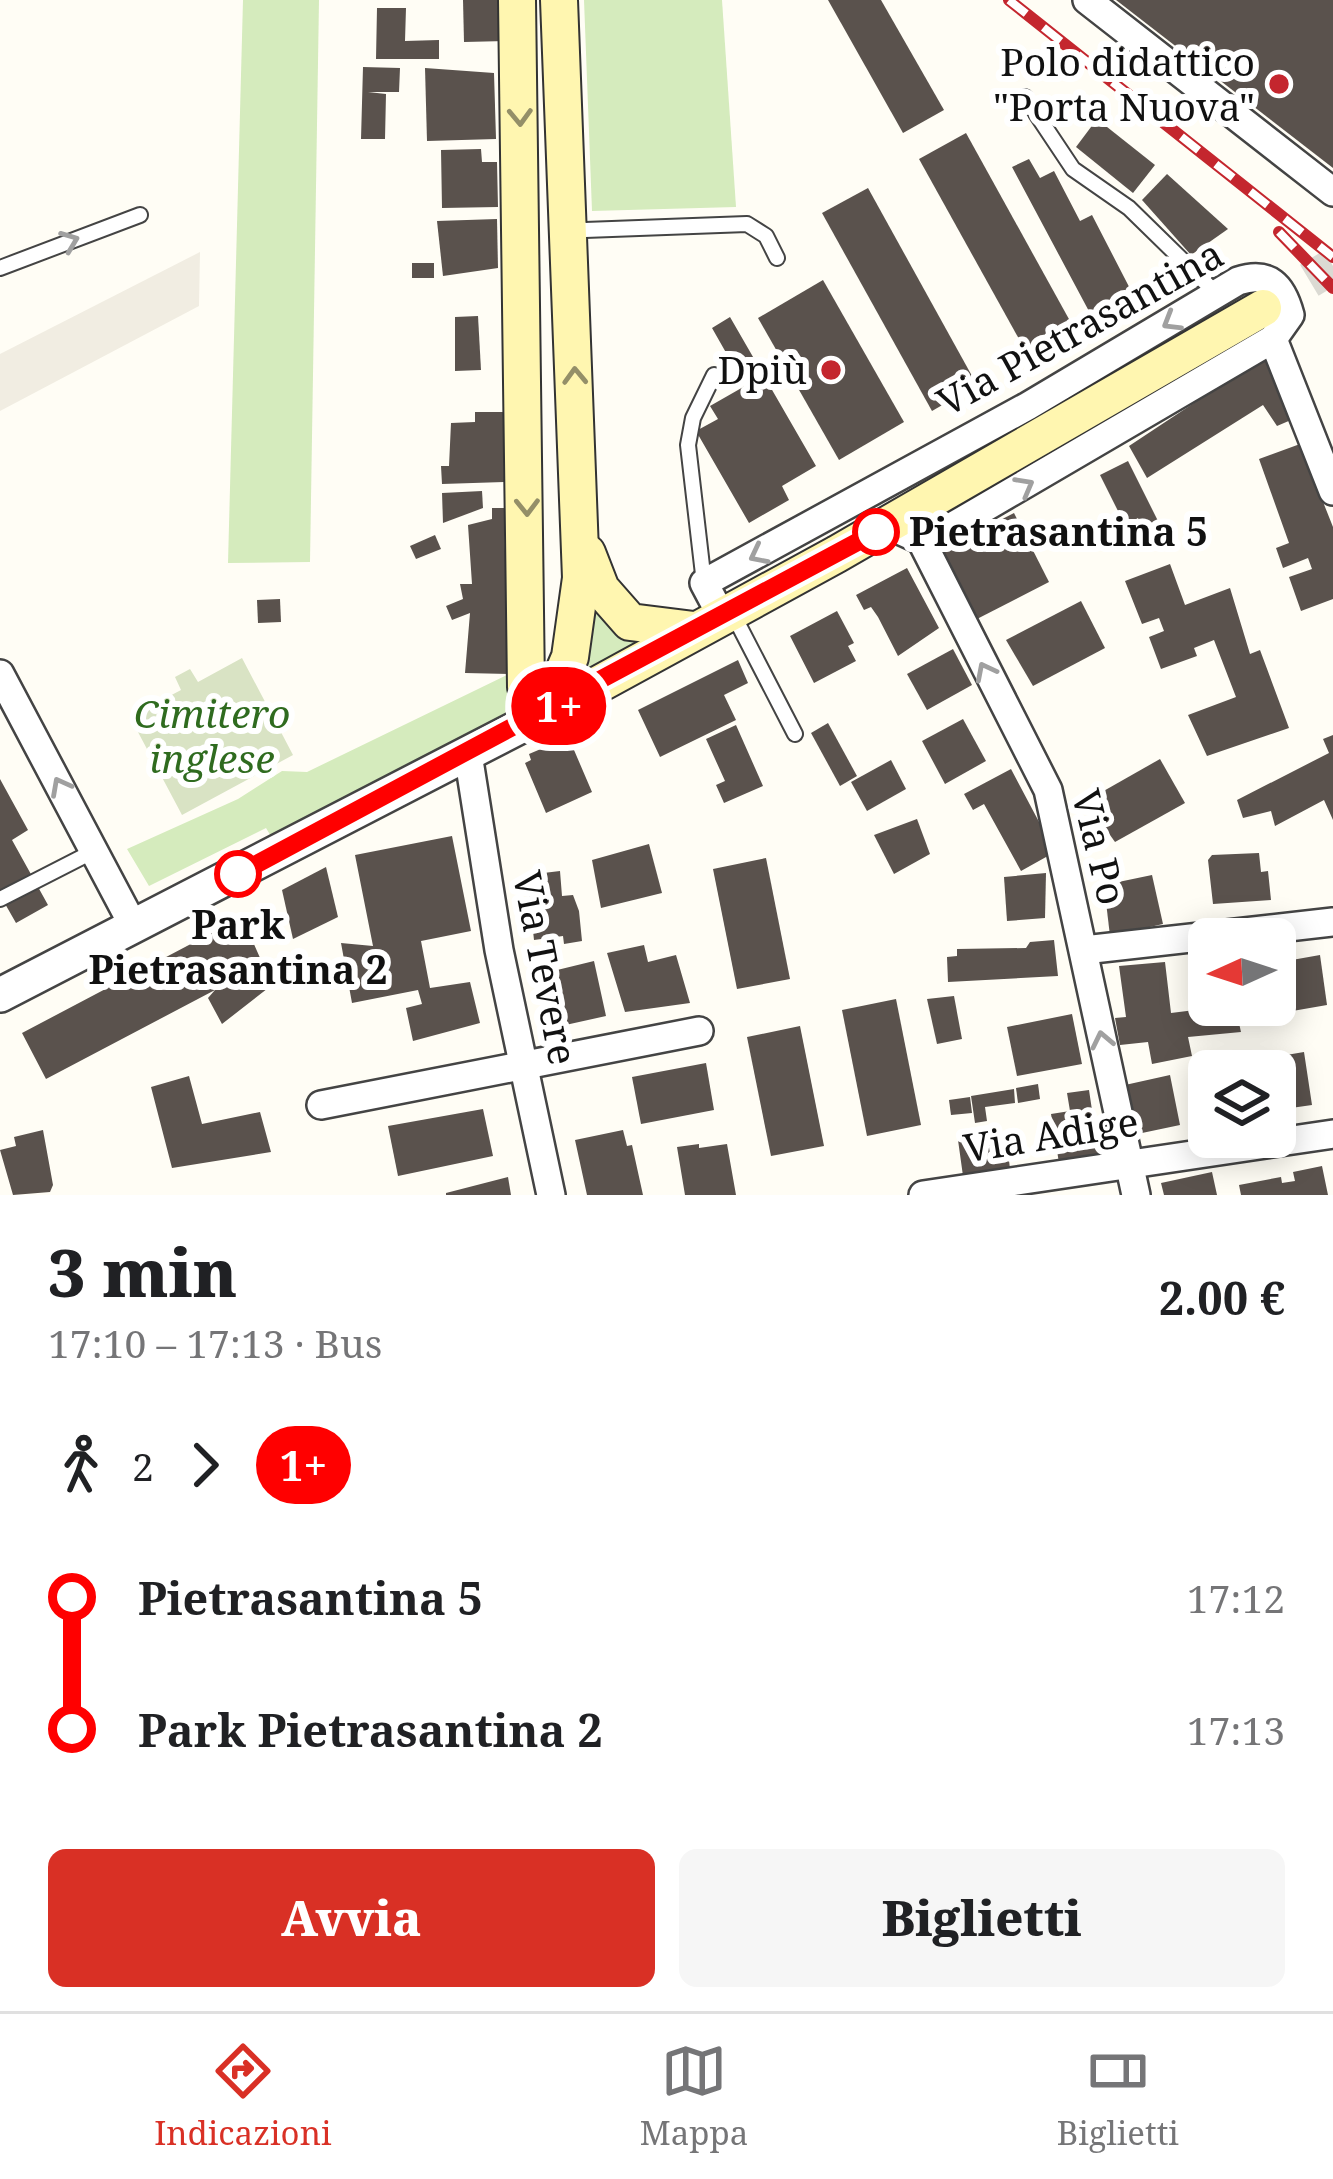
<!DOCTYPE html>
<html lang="it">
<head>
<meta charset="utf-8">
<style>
	:root { --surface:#fff; --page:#f6f6f6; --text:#202124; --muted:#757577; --line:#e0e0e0; --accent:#d93025 }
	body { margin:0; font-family:"Noto Serif",serif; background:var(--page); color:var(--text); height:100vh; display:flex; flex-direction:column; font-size:45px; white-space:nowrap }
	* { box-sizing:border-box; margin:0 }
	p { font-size:39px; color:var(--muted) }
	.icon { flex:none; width:66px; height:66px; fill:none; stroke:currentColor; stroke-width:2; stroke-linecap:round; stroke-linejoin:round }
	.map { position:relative; height:1195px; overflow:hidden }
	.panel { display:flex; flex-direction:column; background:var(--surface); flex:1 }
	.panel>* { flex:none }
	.badge { padding:0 24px; border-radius:39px; font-size:42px; line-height:78px }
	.needle { width:78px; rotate:267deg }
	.buttons { position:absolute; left:1188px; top:918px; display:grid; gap:24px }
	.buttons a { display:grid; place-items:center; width:108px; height:108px; border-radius:18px; background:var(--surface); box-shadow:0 6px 30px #0003; font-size:60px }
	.map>.badge { position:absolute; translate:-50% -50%; box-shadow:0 0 0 6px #fff }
	.legs { display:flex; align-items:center; gap:18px; height:132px; padding:0 48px; font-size:39px }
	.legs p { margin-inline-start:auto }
	.summary { display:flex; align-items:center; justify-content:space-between; height:204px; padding:0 48px }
	h1 { font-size:66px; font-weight:800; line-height:90px }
	.primary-button { display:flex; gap:24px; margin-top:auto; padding:24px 48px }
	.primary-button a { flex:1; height:138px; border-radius:18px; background:var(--accent); color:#fff; font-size:48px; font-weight:800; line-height:138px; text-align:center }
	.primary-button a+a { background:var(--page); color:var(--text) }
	ul { padding:0 48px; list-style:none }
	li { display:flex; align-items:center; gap:42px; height:132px; font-size:45px }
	li i { display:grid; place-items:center; width:18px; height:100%; margin:0 15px; background:currentColor }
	li i::after { content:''; width:30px; height:30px; margin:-15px; border:9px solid; border-radius:50%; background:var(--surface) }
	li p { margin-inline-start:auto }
	li:first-child i { background:linear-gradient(#0000 50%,currentColor 0) }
	li:last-child i { background:linear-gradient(currentColor 50%,#0000 0) }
	.tab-bar { display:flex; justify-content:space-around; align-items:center; height:168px; border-top:3px solid var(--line); background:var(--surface); font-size:33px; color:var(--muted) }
	.tab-bar a { display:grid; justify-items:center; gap:6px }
	.tab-bar .selected { color:var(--accent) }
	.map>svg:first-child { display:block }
	.green { fill:#d5ebbd }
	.cemetery { fill:#d9e3c4 }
	.plaza { fill:#f1ede2 }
	.building { fill:#5a524d }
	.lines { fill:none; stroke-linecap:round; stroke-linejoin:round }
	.secondary-tunnel { stroke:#dbdad3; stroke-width:36; stroke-dasharray:36 18; stroke-linecap:butt }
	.service-casing { stroke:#444; stroke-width:18 }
	.minor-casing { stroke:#444; stroke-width:32 }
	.tertiary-casing { stroke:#444; stroke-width:38 }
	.secondary-casing { stroke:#333; stroke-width:40 }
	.service { stroke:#fff; stroke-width:14 }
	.minor { stroke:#fff; stroke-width:27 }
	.tertiary { stroke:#fff; stroke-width:33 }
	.secondary { stroke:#fff6b0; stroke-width:36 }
	.rail-casing { stroke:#c4262e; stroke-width:12 }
	.rail { stroke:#fff; stroke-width:8; stroke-dasharray:22; stroke-linecap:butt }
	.oneway { stroke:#948f68 }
	.oneway2 { stroke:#a0a0a0 }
	.line-1-casing { stroke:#fff; stroke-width:27 }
	.line-1 { stroke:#f00; stroke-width:18 }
	.poi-dot { fill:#c4262e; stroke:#fff; stroke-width:4.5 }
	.stop-1-dot { fill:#fff; stroke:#f00; stroke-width:6 }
	.labels { text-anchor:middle; stroke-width:12; stroke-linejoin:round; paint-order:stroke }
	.poi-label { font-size:39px; fill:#111; stroke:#fff; text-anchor:end }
	.street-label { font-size:39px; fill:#111; stroke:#fff }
	.stop-label { font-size:39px; font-weight:bold; fill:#111; stroke:#fff; text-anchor:start }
	.park-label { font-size:39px; font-style:italic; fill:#2f6b1f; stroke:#fff }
</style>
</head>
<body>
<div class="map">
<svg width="1333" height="1195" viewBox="0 0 1333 1195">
	<rect width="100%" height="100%" fill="#fffdf5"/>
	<!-- green -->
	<g class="green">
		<polygon points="243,0 319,0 310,562 228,563"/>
		<polygon points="584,0 722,0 736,207 592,211"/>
		<polygon points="595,601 648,641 580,679"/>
		<polygon points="509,674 505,715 499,721 272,838 266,828 149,886 127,849 238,799 282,771 307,772"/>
	</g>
	<!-- cemetery -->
	<polygon class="cemetery" points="242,658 293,755 182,815 130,717 181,690 175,677 190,669 198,682"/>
	<!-- plaza -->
	<polygon class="plaza" points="200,252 199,306 0,411 0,354"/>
	<!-- building -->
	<g class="building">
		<polygon points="463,0 505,0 506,41 464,42"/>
		<polygon points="828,0 881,0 944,110 903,133"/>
		<polygon points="1116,0 1333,0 1333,168"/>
		<polygon points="377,8 406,8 405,41 439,40 439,59 376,59"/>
		<polygon points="363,67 400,68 399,92 368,92 386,94 385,139 361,139"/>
		<polygon points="425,68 494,73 496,139 427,141"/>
		<polygon points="1097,119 1155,165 1133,193 1076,147"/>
		<polygon points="966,133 1075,330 1029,357 919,159"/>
		<polygon points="481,149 482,162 497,162 498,207 442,208 441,150"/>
		<polygon points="1029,159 1040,178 1054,171 1080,221 1092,215 1140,308 1099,330 1012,167"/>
		<polygon points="1167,174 1228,229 1191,255 1142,200"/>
		<polygon points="868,188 977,385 932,411 822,213"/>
		<polygon points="497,219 498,268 443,276 437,221"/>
		<rect x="412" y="263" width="22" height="15"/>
		<polygon points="823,280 904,422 839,460 758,318"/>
		<polygon points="478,316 481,370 455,371 455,317"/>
		<polygon points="730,317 816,466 782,486 789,500 749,523 696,431 718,419 710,406 745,386 712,328"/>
		<polygon points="1268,354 1291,420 1277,426 1263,405 1147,478 1129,446"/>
		<polygon points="475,412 503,412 504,482 442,484 441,466 449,466 451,423 475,422"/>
		<polygon points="1300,444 1333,527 1333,599 1301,611 1289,577 1312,569 1308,558 1283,568 1276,548 1289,543 1259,459"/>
		<polygon points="1128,461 1161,527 1146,534 1138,518 1125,525 1100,475"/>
		<polygon points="482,491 483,508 443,523 442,493"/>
		<polygon points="492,508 515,508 515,528 504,528 507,599 512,598 509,674 465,673 470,613 452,620 446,606 463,599 460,584 472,584 468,525 492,519"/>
		<polygon points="1014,513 1049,582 975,620 940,551"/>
		<polygon points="435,535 441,549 416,559 410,546"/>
		<polygon points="1170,564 1185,605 1230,588 1250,654 1260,650 1289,728 1207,756 1188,715 1236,697 1214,640 1194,648 1197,656 1161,669 1149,637 1164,631 1159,618 1142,624 1125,581"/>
		<polygon points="907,568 939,628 898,656 878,617 871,607 864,610 856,595"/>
		<polygon points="280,599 281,622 258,623 257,600"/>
		<polygon points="1081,601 1105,648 1033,686 1006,640"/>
		<polygon points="837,611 854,643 848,646 856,661 814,683 790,636"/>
		<polygon points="953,649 972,685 927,710 907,674"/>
		<polygon points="738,660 748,683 724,695 736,720 660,757 638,710"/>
		<polygon points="963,719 986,761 945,784 922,741"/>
		<polygon points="828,723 857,776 840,786 811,733"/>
		<polygon points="736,725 763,786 724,803 716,785 725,781 706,739"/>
		<polygon points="1333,735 1333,820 1324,800 1275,826 1271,811 1243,818 1237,800 1329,753 1323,739"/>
		<polygon points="562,740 564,746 571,743 592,792 546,813 525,763 531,760 529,754"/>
		<polygon points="1160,759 1185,803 1115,842 1086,801"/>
		<polygon points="891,760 906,789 867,811 851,782"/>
		<polygon points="1011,769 1055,852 1021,871 984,804 973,810 964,794"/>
		<polygon points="0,779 28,830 12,840 48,905 16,923 0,895"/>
		<polygon points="917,819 930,854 894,874 874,835"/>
		<polygon points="452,836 471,931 421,941 430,988 470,982 480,1023 413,1041 406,1008 422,1004 418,990 352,1003 341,943 373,946 355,855"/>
		<polygon points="649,844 662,893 601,908 592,860"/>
		<polygon points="1259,853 1261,872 1268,871 1271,900 1213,904 1208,860 1212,855"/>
		<polygon points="766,858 790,979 737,989 713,869"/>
		<polygon points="326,867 338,917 293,939 282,890"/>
		<polygon points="560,871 562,896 573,895 579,911 582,941 564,944 563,936 534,940 527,875"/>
		<polygon points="1046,873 1045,918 1007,921 1004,877"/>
		<polygon points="1152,875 1163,924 1110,936 1104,885"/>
		<polygon points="242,917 272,985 222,1024 208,998 215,990 46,1079 22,1033"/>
		<polygon points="1054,940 1058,976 948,982 947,957 957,956 957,949 1026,948 1030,942"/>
		<polygon points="644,945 648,962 676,955 690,1003 625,1012 607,953"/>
		<polygon points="1320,955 1327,1005 1281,1013 1275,963"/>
		<polygon points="1209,957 1209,1004 1207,1004 1197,960"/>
		<polygon points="594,961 606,1016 561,1026 549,972"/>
		<polygon points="1165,962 1171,1013 1235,1005 1241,1032 1188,1037 1192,1056 1152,1064 1148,1042 1120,1045 1115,1018 1126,1017 1119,966"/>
		<polygon points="954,996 962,1039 937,1044 927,999"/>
		<polygon points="896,999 921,1125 867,1136 842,1010"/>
		<polygon points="1072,1014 1082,1064 1017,1076 1007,1027"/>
		<polygon points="800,1026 824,1146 771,1156 747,1037"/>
		<polygon points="1304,1052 1312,1105 1284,1109 1283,1102 1275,1103 1275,1071 1258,1071 1256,1060"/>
		<polygon points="706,1063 714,1110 641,1124 632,1077"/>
		<polygon points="1209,1071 1209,1118 1200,1121 1190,1075"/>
		<polygon points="1170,1075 1180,1125 1142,1133 1140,1124 1134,1126 1125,1085"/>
		<polygon points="189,1076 202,1124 260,1112 271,1152 172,1168 151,1087"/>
		<polygon points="1038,1084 1040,1099 1018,1103 1016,1088"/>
		<polygon points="1014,1089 1015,1103 985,1107 987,1121 975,1123 971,1096"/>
		<polygon points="1089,1090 1099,1157 1059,1163 1051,1114 1070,1111 1067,1093"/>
		<polygon points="970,1097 972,1113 951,1115 949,1100"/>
		<polygon points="483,1109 493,1156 398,1176 388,1126"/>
		<polygon points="43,1130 53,1185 50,1192 13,1195 0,1150 16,1146 14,1137"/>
		<polygon points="623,1130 627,1146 632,1145 643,1195 587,1195 575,1140"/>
		<polygon points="997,1134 999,1145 1007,1143 1010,1169 963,1176 958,1140"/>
		<polygon points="699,1144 699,1148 727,1144 736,1195 685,1195 677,1147"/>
		<polygon points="1322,1166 1328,1195 1241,1195 1239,1185 1281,1177 1282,1183 1295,1181 1293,1172"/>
		<polygon points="1212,1172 1217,1195 1164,1195 1161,1183"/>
		<polygon points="508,1177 511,1195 446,1195 446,1193"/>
	</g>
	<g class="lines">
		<!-- secondary-tunnel -->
		<polyline class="secondary-tunnel" points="1263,308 1333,266"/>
		<defs>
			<g id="service">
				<polyline points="1025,97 1073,169 1129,208 1217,294"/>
				<polyline points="574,226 585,230 747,224 766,236 777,258"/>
				<polyline points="0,268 140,215"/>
				<polyline points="704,583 688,445 693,418 714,375"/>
				<polyline points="734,616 795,734"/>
				<polyline points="0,899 94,851"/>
			</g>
			<g id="minor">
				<polyline points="1087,0 1333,192"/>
				<polyline points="1273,339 1333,491"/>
				<polyline points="921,540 1048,790 1136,1195"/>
				<path d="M722,617L704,583L1028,406L1238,281C1269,271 1282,285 1290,315L1273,339L948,529L921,540L888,525"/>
				<polyline points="0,674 134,927"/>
				<polyline points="468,754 499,950 551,1195"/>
				<polyline points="1084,950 1333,922"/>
				<polyline points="321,1105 699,1031"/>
				<polyline points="923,1195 1333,1134"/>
			</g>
			<polyline id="tertiary" points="0,995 546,713"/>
			<g id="secondary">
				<polyline points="517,0 526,687 546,713"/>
				<polyline points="587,553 601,589 630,622 694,630"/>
				<polyline points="546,713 837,554 1263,308"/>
				<polyline points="546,713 570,657 581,578 559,0"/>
			</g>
		</defs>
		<!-- service casing -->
		<use href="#service" class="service-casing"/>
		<!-- minor casing -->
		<use href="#minor" class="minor-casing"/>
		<!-- tertiary casing -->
		<use href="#tertiary" class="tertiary-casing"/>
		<!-- secondary casing -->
		<use href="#secondary" class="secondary-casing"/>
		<!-- service -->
		<use href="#service" class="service"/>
		<!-- minor -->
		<use href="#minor" class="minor"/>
		<!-- tertiary -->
		<use href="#tertiary" class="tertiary"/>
		<!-- secondary -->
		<use href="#secondary" class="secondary"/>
		<defs>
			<g id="rail">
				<polyline points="1009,0 1333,257"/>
				<polyline points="1279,232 1333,288"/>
			</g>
		</defs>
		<!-- rail casing -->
		<use href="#rail" class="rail-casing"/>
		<!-- rail -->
		<use href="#rail" class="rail"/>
	</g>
	<!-- one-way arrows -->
	<defs><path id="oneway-chevron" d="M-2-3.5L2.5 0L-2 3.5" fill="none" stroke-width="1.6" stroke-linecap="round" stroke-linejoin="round" transform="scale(3)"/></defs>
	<g class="oneway">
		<use href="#oneway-chevron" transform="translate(520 117) rotate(88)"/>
		<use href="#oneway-chevron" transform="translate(575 376) rotate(-92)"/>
		<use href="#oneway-chevron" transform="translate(527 507) rotate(89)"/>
	</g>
	<g class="oneway2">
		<use href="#oneway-chevron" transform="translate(70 241) rotate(-21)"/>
		<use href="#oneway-chevron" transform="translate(1171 322) rotate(149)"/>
		<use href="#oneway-chevron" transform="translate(1025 486) rotate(-29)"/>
		<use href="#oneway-chevron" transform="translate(758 555) rotate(153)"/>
		<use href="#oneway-chevron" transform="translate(985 671) rotate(-117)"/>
		<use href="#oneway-chevron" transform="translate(60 786) rotate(-118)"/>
		<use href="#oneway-chevron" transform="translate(1102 1040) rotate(-102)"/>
	</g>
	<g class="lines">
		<defs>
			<polyline id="line-1" points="238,874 876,532"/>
		</defs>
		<!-- line-1 casing -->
		<use href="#line-1" class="line-1-casing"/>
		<!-- line-1 -->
		<use href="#line-1" class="line-1"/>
	</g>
	<!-- markers -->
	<g class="poi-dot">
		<circle cx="1279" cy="84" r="12"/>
		<circle cx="831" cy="370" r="12"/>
	</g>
	<g class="stop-1-dot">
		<circle cx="876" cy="532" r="21"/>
		<circle cx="238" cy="874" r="21"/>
	</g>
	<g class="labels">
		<!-- poi labels -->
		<g class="poi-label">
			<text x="1255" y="76">Polo didattico<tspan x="1255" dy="45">"Porta Nuova"</tspan></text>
			<text x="807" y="384">Dpiù</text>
		</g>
		<!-- street labels -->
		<g class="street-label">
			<text transform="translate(1080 328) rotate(-29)" y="14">Via Pietrasantina</text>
			<text transform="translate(1099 847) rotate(76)" y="14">Via Po</text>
			<text transform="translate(545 968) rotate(79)" y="14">Via Tevere</text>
			<text transform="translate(1051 1135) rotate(-9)" y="14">Via Adige</text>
		</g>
		<!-- stop labels -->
		<g class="stop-label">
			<text x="909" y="546">Pietrasantina 5</text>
			<text x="238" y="939" text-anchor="middle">Park<tspan x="238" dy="45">Pietrasantina 2</tspan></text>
		</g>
		<!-- park labels -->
		<g class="park-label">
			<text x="212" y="728">Cimitero<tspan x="212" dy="45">inglese</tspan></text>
		</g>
	</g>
</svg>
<div class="buttons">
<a><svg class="needle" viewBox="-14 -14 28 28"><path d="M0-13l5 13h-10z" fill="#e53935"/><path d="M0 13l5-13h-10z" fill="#757577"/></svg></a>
<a><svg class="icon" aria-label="layers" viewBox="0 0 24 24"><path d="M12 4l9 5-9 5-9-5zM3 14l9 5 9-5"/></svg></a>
</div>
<b class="badge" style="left:559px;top:706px;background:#f00;color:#fff">1+</b>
</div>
<section class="panel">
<div class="summary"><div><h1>3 min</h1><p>17:10 – 17:13 · Bus</p></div><b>2.00 €</b></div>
<div class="legs"><svg class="icon" aria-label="walk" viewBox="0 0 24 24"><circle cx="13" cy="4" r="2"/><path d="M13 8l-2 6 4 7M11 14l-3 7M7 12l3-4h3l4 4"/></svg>2<svg class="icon" aria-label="forward" viewBox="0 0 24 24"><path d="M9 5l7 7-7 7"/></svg><b class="badge" style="background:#f00;color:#fff">1+</b></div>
<ul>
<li><i style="color:#f00"></i><b>Pietrasantina 5</b><p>17:12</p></li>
<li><i style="color:#f00"></i><b>Park Pietrasantina 2</b><p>17:13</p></li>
</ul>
<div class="primary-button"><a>Avvia</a><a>Biglietti</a></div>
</section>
<nav class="tab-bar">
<a class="selected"><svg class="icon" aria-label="directions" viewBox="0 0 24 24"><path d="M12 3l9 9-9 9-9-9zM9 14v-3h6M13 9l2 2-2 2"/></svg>Indicazioni</a>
<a><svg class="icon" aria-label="map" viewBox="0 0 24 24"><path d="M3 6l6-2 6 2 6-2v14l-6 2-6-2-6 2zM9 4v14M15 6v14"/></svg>Mappa</a>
<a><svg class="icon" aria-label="tickets" viewBox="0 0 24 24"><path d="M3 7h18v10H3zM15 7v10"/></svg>Biglietti</a>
</nav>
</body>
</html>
